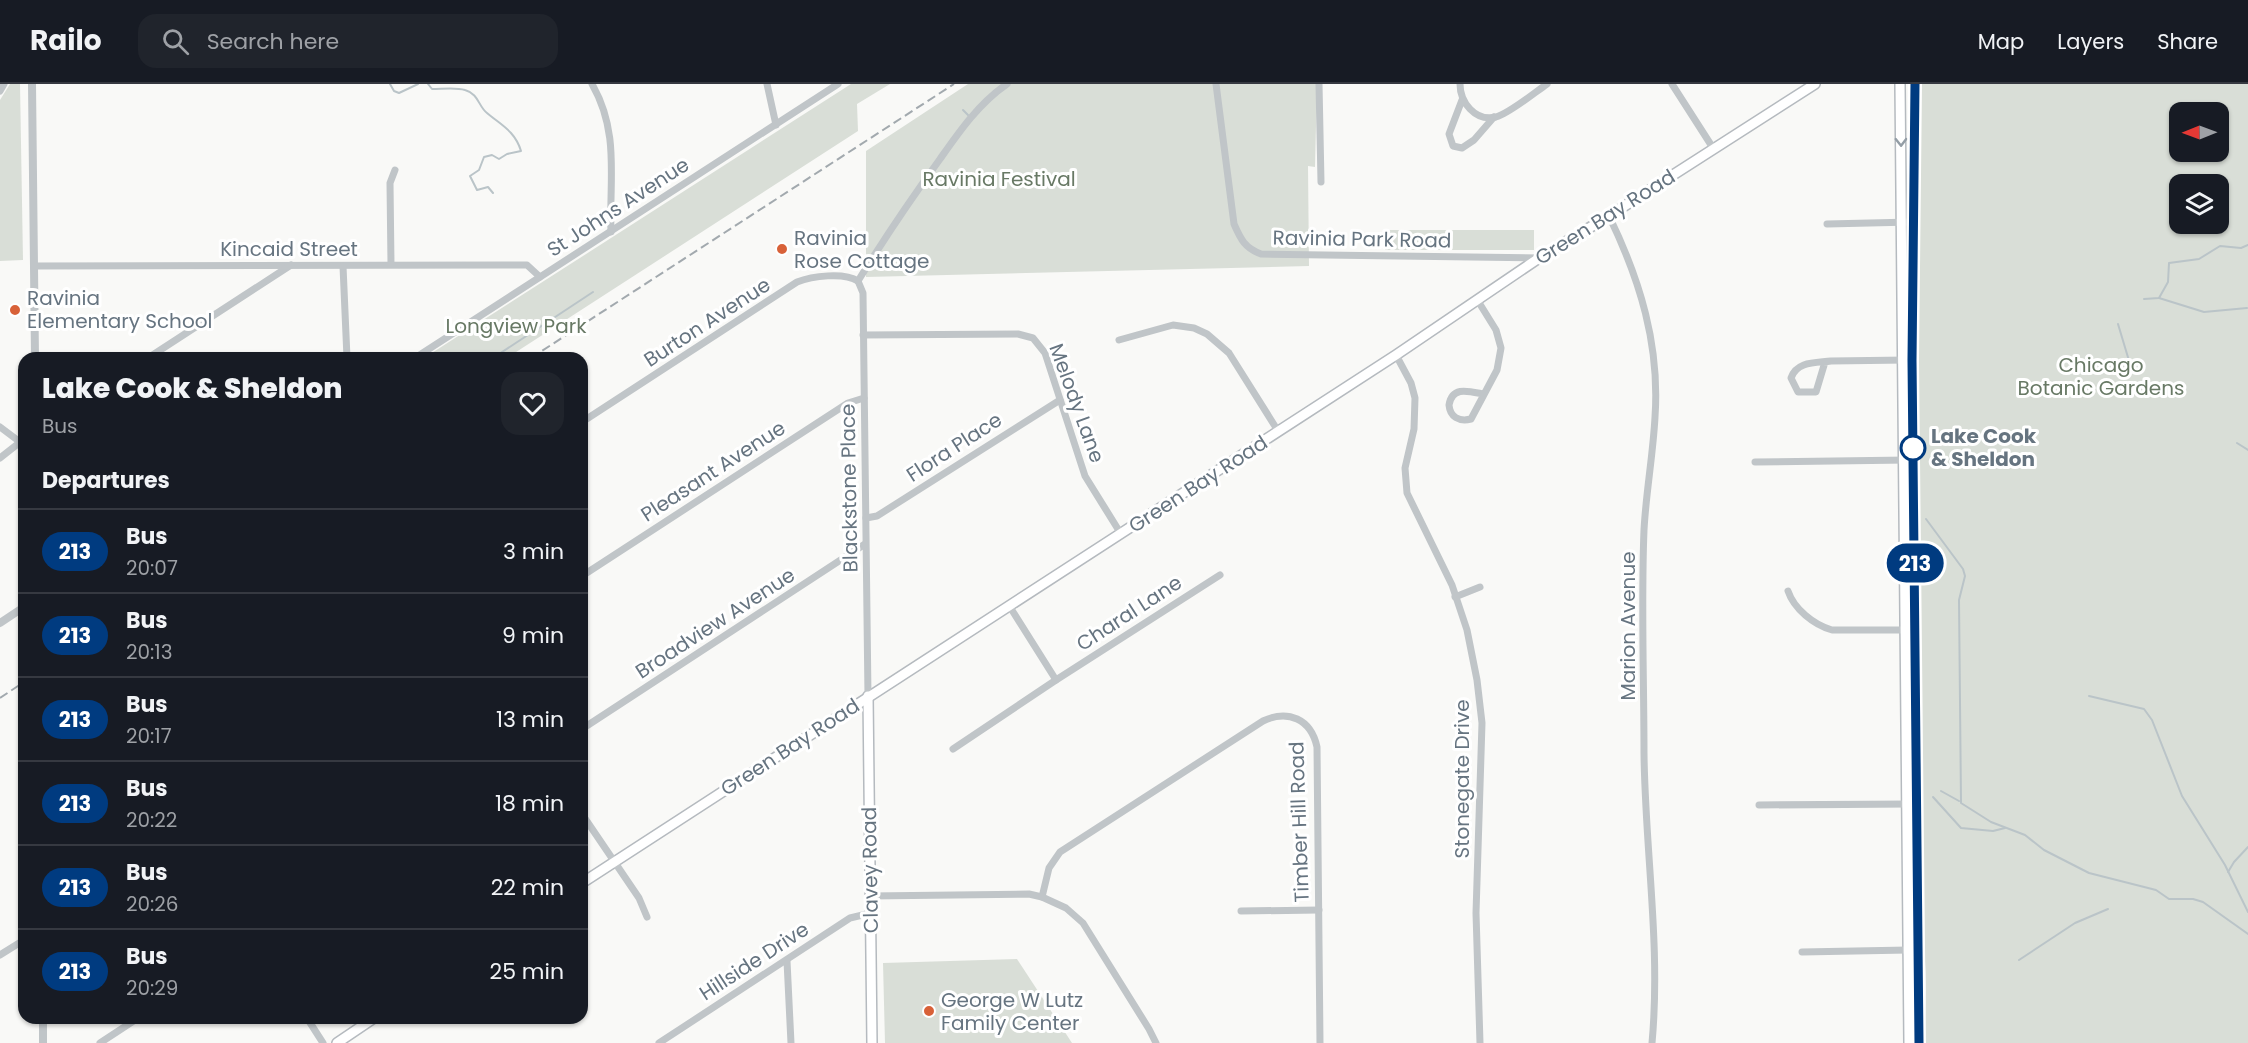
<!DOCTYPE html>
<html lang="en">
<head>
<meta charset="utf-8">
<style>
	:root { --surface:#171b24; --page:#20242c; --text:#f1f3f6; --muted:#9ea1a6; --line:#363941 }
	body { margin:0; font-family:Poppins,sans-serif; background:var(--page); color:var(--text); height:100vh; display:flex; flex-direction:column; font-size:22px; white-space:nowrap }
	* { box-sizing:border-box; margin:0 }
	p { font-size:20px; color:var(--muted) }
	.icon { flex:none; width:33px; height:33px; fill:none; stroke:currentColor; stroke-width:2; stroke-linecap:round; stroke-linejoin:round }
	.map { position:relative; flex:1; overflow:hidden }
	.side { position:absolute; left:18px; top:268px; width:570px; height:672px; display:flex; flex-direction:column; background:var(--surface); border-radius:18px; box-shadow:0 2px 4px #0004 }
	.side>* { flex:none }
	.badge { padding:0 12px; border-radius:20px; font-size:21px; line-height:39px }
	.needle { width:39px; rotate:269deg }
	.fabs { position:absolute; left:2169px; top:18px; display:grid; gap:12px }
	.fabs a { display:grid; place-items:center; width:60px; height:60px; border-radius:12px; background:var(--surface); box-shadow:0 2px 4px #0004; font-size:30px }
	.map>.badge { position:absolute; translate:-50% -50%; box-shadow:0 0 0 3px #fff }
	h2 { padding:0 24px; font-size:22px; line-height:54px }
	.round { display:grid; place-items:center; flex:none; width:63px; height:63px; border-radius:18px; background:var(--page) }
	.overview { display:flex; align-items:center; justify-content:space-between; height:102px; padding:0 24px }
	h1 { font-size:28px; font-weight:800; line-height:45px }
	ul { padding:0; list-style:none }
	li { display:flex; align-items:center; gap:18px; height:84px; padding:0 24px; border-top:2px solid var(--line) }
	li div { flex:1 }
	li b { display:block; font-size:22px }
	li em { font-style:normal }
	li .badge { min-width:66px; font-weight:700; text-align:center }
	header { display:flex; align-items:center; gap:36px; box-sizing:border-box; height:84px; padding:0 30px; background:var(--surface); border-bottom:2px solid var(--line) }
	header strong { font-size:28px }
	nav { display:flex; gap:33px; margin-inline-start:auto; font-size:21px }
	.search { width:420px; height:54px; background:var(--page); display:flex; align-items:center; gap:15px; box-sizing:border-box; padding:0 21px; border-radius:18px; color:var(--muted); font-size:22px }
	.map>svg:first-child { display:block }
	.green { fill:#d9ded7; fill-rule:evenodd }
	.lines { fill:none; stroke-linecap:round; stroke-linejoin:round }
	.stream { stroke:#bac4c8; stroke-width:2 }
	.secondary-casing { stroke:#b5babf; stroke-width:12 }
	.minor { stroke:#c0c5c8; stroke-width:7 }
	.tertiary { stroke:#c0c5c8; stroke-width:8 }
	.secondary { stroke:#fff; stroke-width:9 }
	.rail { stroke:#a2a9ae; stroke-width:2; stroke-dasharray:9 4.5; stroke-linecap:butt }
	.oneway { stroke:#949ea6 }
	.line-casing { stroke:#fff; stroke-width:14 }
	.line { stroke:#003b80; stroke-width:9 }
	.poi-dot { fill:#d86138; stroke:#fff; stroke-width:2 }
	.stop-dot { fill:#fff; stroke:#003b80; stroke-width:3 }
	.labels { text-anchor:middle; stroke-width:6; stroke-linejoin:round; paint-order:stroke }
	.park-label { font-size:20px; fill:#687965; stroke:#fff }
	.street-label { font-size:20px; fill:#667480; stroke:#fff }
	.poi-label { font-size:20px; fill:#667480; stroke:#fff; text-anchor:start }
	.stop-label { font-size:20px; font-weight:bold; fill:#667480; stroke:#fff; text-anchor:start }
</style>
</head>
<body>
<header>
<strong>Railo</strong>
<div class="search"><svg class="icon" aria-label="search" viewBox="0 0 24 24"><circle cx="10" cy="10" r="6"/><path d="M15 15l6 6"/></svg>Search here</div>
<nav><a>Map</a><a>Layers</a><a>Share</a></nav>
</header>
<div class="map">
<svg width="2248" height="959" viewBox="0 0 2248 959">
	<rect width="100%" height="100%" fill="#f9f9f7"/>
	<!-- green -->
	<g class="green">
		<polygon points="10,0 20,0 23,176 0,177 0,16"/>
		<polygon points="851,0 890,0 857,20 858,47 507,274 424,274"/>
		<polygon points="968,0 1317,0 1315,83 1308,82 1309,182 866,193 866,67"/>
		<path d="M1919,0H2248V959H1924C1926,920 1928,881 1921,844L1915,98L1919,42ZM2180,28H2218V68H2180ZM2180,100H2218V140H2180Z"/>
		<rect x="1385" y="146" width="149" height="20"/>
		<polygon points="1017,875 1072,959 885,959 883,879"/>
	</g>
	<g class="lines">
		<!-- stream -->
		<g class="stream">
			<polyline points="390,0 394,7 399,9 418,0"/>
			<path d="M428,0L432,5C442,5 456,3 465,6C479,10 478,22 487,29C501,41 515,47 521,67L507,70L499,75L492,71L484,73L479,86L470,92L477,106L488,103L493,109"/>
			<polyline points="963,26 968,31"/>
			<polyline points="2159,214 2204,228 2247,224"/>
			<polyline points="2144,215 2159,214 2168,198 2169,179 2199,175 2220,162 2241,164 2248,161"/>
			<polyline points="2118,240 2130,280"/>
			<polyline points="493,274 593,208"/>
			<polyline points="2237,359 2248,366"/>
			<polyline points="1926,435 1963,485 1965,492 1959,516 1961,719 1991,738 2025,751 2044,766 2089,789 2156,806 2169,815 2193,815 2203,818 2248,850"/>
			<polyline points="2089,612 2144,625 2152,636 2182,712 2225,781 2248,828"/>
			<polyline points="1941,707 1959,717"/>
			<polyline points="1933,713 1961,744 1993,747 2005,744"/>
			<polyline points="2228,788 2234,778 2248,763"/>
			<polyline points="2019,876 2075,839 2108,825"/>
		</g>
		<defs>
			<g id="secondary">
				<polyline points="1900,0 1909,959"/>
				<polyline points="1915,0 1912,276 1919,959"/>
				<polyline points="868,612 872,959"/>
				<polyline points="582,799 1396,271 1539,174 1609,132 1815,0"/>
				<polyline points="337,959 374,934"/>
			</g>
		</defs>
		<!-- secondary casing -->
		<use href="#secondary" class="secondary-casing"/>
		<!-- minor -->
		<g class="minor">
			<path d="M592,0C620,49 609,95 611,148"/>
			<polyline points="767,0 776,41"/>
			<path d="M1216,0L1234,140C1241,156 1245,164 1261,170L1539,174"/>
			<polyline points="1319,0 1321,98"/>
			<path d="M1460,0C1460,18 1475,38 1496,33C1510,29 1534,9 1547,0"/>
			<polyline points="1672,0 1713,64"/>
			<polyline points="0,7 4,0"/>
			<polyline points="1462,16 1449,50 1453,62 1462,64 1474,56 1494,33"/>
			<path d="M1609,132C1640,196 1660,261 1655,333C1653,371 1646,408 1644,446C1641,520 1644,595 1644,669C1645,766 1661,862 1652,959"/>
			<polyline points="1827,140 1912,138"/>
			<polyline points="391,180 390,99 395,86"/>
			<polyline points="34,182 503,181 527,181 540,193"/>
			<polyline points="343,182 347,274"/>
			<polyline points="858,197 863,209 868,612"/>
			<path d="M858,197C884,155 911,115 940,75C959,48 979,19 1007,0"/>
			<path d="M1478,217L1496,246L1501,264L1497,286L1471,335C1459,338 1450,333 1449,321C1452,302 1468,307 1483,310"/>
			<polyline points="863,251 1018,250 1033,254 1045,269 1085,392 1121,450"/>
			<polyline points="1119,256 1173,241 1194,244 1207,250 1229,269 1278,347"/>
			<polyline points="1396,271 1411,299 1415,314 1414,345 1405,384 1407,409 1452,501 1467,546 1477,596 1482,639 1476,829 1480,959"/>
			<polyline points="148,274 291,181"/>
			<polyline points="415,274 838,0"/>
			<path d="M1825,278L1816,308H1798L1791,294C1797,277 1816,279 1831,277L1907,276"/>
			<path d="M582,338L797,198C812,192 844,188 858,197"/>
			<polyline points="0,343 24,361"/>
			<polyline points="0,374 19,359"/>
			<polyline points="1755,378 1908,376"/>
			<polyline points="866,434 877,432 1060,316"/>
			<polyline points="582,492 848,319 864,314"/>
			<path d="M1788,507C1794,525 1814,541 1832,546H1916"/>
			<polyline points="1455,513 1480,503"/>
			<polyline points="1010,523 1056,596"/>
			<polyline points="582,645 865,460"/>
			<polyline points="953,665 1056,596 1220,491"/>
			<polyline points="1759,721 1911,720"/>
			<polyline points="582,730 639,814 647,833"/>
			<polyline points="870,812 1029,810 1042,813 1066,824 1083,839 1149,945 1156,959"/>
			<path d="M1042,813L1049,784L1060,768L1263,637C1288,625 1311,635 1317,663L1320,959"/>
			<polyline points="1241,827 1319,826"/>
			<polyline points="1802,868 1908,866"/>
			<polyline points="0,871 24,856"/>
			<polyline points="787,877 791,959"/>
			<polyline points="307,934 323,959"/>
			<polyline points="100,959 138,934"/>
			<polyline points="659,959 850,834 871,829"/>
		</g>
		<!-- tertiary -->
		<g class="tertiary">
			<polyline points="32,0 35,274"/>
			<polyline points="0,539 24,523"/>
			<polyline points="43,934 43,959"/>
		</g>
		<!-- secondary -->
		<use href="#secondary" class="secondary"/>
		<!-- rail -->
		<g class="rail">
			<polyline points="531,274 954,0"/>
			<polyline points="0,614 24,598"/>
		</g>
	</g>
	<!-- one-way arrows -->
	<defs><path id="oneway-chevron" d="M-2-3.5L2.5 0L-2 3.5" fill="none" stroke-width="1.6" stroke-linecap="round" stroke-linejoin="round" transform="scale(1.5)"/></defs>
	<use class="oneway" href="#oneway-chevron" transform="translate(1901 58) rotate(89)"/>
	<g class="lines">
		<defs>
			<polyline id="line" points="1915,0 1912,276 1919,959"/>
		</defs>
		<!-- line casing -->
		<use href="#line" class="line-casing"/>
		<!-- line -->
		<use href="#line" class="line"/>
	</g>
	<!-- markers -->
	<g class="poi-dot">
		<circle cx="782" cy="165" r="6"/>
		<circle cx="15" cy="226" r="6"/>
		<circle cx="929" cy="927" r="6"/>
	</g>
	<circle class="stop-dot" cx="1913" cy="364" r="12"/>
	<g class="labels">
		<!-- park labels -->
		<g class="park-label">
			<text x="999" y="102">Ravinia Festival</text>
			<text x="516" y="249">Longview Park</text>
			<text x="2101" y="288">Chicago<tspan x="2101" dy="23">Botanic Gardens</tspan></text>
		</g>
		<!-- street labels -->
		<g class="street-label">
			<text transform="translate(618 123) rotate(-33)" y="7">St Johns Avenue</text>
			<text transform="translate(1605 133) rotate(-32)" y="7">Green Bay Road</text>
			<text transform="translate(1362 155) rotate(1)" y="7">Ravinia Park Road</text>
			<text x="289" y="172">Kincaid Street</text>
			<text transform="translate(707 238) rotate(-33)" y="7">Burton Avenue</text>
			<text transform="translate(1077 319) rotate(70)" y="7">Melody Lane</text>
			<text transform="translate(954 363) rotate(-33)" y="7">Flora Place</text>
			<text transform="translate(713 387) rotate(-33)" y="7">Pleasant Avenue</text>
			<text transform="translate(1198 400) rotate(-33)" y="7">Green Bay Road</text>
			<text transform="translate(849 404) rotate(-91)" y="7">Blackstone Place</text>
			<text transform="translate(1129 529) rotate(-33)" y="7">Charal Lane</text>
			<text transform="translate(715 539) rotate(-33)" y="7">Broadview Avenue</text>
			<text transform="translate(1628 542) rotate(-90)" y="7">Marion Avenue</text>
			<text transform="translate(790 663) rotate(-33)" y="7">Green Bay Road</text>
			<text transform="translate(1462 695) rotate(-90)" y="7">Stonegate Drive</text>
			<text transform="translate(1299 738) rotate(-92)" y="7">Timber Hill Road</text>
			<text transform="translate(870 786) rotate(-91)" y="7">Clavey Road</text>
			<text transform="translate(754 877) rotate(-33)" y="7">Hillside Drive</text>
		</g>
		<!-- poi labels -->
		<g class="poi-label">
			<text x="794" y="161">Ravinia<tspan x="794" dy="23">Rose Cottage</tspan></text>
			<text x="27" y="221">Ravinia<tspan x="27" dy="23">Elementary School</tspan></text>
			<text x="941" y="923">George W Lutz<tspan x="941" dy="23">Family Center</tspan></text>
		</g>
		<!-- stop labels -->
		<g class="stop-label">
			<text x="1931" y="359">Lake Cook<tspan x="1931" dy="23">&amp; Sheldon</tspan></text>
		</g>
	</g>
</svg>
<div class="fabs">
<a><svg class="needle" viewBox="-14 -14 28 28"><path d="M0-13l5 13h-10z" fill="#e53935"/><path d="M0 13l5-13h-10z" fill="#9ea1a6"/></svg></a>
<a><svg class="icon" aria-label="layers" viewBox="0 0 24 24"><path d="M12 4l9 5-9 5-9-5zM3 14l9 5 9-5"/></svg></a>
</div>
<b class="badge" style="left:1915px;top:479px;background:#003b80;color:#fff">213</b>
<section class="side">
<div class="overview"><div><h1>Lake Cook &amp; Sheldon</h1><p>Bus</p></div><a class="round"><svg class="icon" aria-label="heart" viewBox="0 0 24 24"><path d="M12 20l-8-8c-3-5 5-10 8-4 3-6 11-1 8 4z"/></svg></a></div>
<h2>Departures</h2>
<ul>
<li><span class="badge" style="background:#003b80;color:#fff">213</span><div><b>Bus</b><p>20:07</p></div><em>3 min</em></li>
<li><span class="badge" style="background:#003b80;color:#fff">213</span><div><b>Bus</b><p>20:13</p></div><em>9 min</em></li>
<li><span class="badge" style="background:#003b80;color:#fff">213</span><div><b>Bus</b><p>20:17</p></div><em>13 min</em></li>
<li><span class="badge" style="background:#003b80;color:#fff">213</span><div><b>Bus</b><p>20:22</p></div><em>18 min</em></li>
<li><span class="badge" style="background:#003b80;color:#fff">213</span><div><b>Bus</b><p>20:26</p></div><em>22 min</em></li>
<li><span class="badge" style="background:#003b80;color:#fff">213</span><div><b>Bus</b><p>20:29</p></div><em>25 min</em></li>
</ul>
</section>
</div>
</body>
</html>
